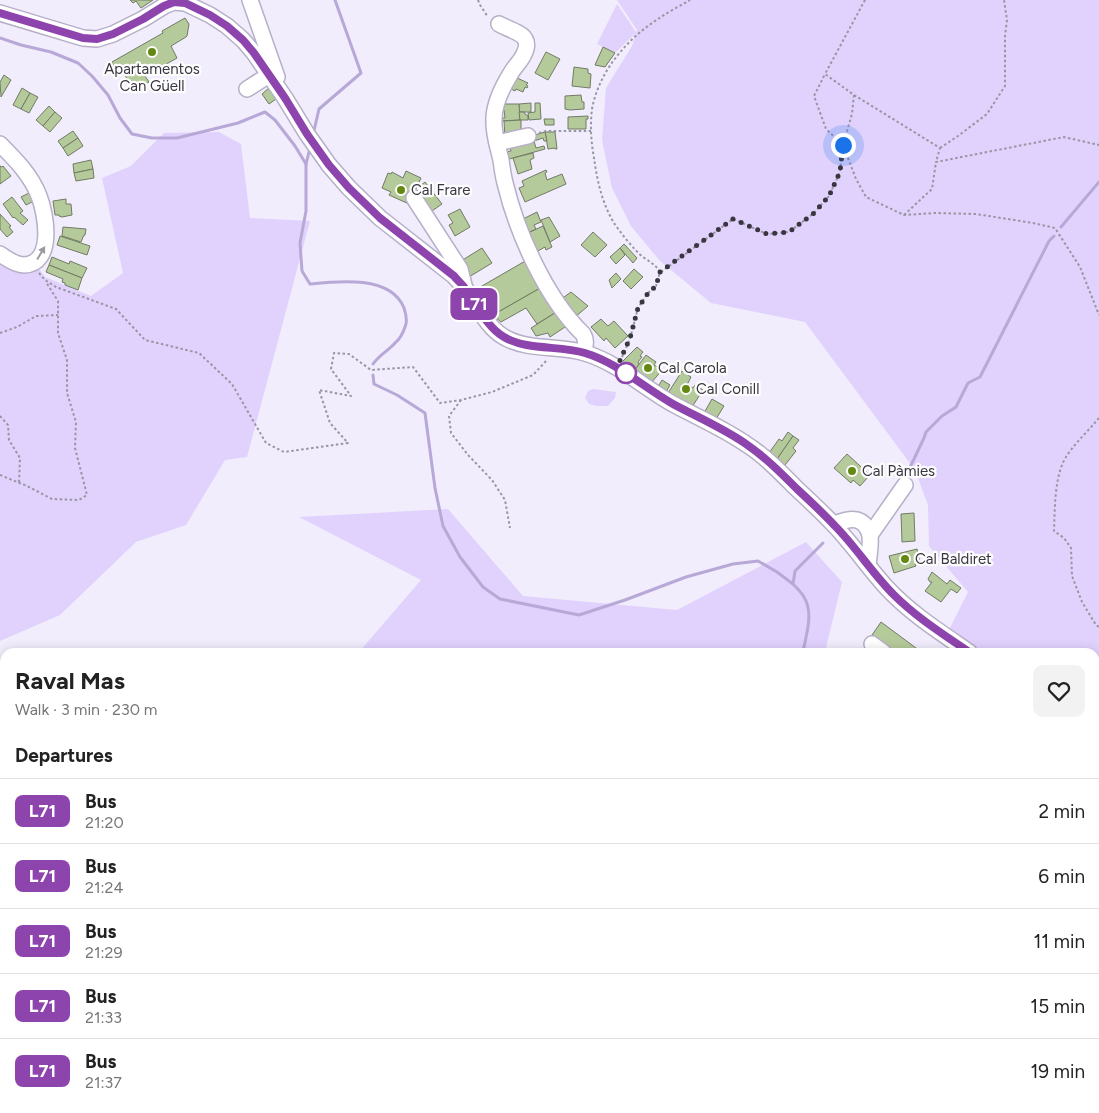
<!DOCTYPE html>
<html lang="en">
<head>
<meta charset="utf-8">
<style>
	:root { --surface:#fff; --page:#f2f2f2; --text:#222; --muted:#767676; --line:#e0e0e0 }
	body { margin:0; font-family:Figtree,sans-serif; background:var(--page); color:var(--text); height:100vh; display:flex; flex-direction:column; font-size:19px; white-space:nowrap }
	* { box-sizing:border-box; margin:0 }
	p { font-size:16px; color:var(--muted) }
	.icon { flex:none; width:28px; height:28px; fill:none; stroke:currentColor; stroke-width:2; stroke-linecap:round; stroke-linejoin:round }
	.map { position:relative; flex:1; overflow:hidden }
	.drawer { position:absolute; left:0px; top:648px; width:1100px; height:466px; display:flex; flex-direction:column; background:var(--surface); border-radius:15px 15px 0 0; box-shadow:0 2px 12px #0003 }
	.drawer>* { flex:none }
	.badge { padding:0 10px; border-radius:8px; font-size:18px; line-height:32px }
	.you { position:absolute; width:25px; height:25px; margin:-12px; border:4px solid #fff; border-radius:50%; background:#1a73e8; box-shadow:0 0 0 8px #1a73e833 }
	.map>.badge { position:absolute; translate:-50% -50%; box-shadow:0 0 0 2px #fff }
	h2 { padding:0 15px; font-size:19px; line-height:45px }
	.round { display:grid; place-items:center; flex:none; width:52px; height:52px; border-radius:10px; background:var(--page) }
	.headline { display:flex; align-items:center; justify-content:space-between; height:85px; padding:0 15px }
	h1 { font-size:24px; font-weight:700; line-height:38px }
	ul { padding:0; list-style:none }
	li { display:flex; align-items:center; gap:15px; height:65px; padding:0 15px; border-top:1px solid var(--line) }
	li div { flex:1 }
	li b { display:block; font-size:19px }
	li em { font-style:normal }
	li .badge { min-width:55px; font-weight:700; text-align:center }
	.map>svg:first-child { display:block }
	.green { fill:#e0d2fd }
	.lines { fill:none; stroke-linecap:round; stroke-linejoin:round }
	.stream { stroke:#b8a8d7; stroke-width:3 }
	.building { fill:#b5ca9a; stroke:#717b65 }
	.minor-casing { stroke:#b7afc7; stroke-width:18 }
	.path { stroke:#9995a2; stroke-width:2; stroke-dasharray:2.5 2.5; stroke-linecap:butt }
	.minor { stroke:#fff; stroke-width:15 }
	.oneway { fill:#9c9aa0 }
	.line-casing { stroke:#fff; stroke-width:11 }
	.line { stroke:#8e44ad; stroke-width:8 }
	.walk { stroke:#393640; stroke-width:5; stroke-dasharray:0 9 }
	.poi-dot { fill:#638912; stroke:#fdfdfd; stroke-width:2 }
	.stop-dot { fill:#fff; stroke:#8e44ad; stroke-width:2.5 }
	.labels { text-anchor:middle; stroke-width:4.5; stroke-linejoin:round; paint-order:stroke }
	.poi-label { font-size:15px; fill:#393640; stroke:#fdfdfd; text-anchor:start }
</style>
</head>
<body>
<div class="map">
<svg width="1099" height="1113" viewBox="0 0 1099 1113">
	<rect width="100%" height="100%" fill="#f1edfc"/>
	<!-- green -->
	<g class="green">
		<polygon points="617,0 1099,0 1099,712 1095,711 1095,652 980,652 949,630 968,592 929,546 928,505 915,470 805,322 711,303 660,261 631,226 612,188 602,140 606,88 632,46 636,33 615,53 597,44 617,4 636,32 637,30"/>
		<path d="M219,132L241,144L250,218L310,221L247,457L225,460L186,525L136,542L60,615L0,641V263C15,273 20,269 37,266L45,277L91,296L123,273L102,178L131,166L164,133Z"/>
		<polygon points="593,389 616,392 615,398 608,406 597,406 589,404 585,398 588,391"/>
		<polygon points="448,509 523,596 677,610 806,542 842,582 825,652 359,652 421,580 299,517"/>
		<polygon points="1095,1058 1099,1063 1099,1103 1094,1110 1098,1113 1063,1113 1067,1109 1095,1109"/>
		<polygon points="0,1078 5,1079 5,1109 84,1109 84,1110 75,1113 0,1113"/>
		<polygon points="281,1109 364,1109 346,1113 289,1113"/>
		<polygon points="373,1109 667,1109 668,1113 377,1113"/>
		<polygon points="878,1109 933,1109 934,1113 878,1113"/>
	</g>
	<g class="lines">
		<!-- stream -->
		<g class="stream">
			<path d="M0,38L21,45L51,52L78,63L92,76L108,95L120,118L132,134L152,138H177L238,123L265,112L275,120L295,146L306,164V211L300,243L302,271L310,284C338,281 391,275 404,308C406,314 408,321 405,327C403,333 400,339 395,343C388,351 379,355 373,364"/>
			<polyline points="313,135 319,109 361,73 335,0"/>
			<polyline points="306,164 310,148"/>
			<polyline points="1061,227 1099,182"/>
			<polyline points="373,375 374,384 397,395 425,413 435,488 443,526 460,557 483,587 500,599 579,615 625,600 686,577 733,564 758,561 777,572 793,584"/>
			<polyline points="904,480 924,438 926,432 942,416 956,407 968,383 980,377 1049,241 1054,236"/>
			<path d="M803,652C806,635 814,613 804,597C801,592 797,588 793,584L795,571L823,543"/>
			<polyline points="1095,1088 1099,1091"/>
		</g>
	</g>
	<!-- building -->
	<g class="building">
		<polygon points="130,0 153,0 141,8 136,1 133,3"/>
		<polygon points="185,18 189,24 187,36 186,37 171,46 177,58 145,76 149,82 135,89 132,83 130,84 123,72 119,74 112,62 163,33 162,31"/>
		<polygon points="603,47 615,53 605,67 595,65"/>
		<polygon points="546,52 560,59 548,80 535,73"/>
		<polygon points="574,67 588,69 588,73 591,74 590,88 572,86"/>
		<polygon points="4,75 11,80 1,97 0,82"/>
		<polygon points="515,77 528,83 526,85 528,86 527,88 525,87 523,92 516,89 515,91 509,88"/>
		<polygon points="22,88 30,93 21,109 13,105"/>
		<polygon points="269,88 276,99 269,104 262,94"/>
		<polygon points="30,93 38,97 29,113 21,109"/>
		<polygon points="581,95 582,102 584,102 584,109 570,110 565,109 565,96"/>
		<polygon points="531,103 531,112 519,112 519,104"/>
		<polygon points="535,103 540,103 541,119 529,120 528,113 535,112"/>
		<polygon points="501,104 519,104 520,120 499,121 499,118 505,118 504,110 501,110"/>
		<polygon points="49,106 55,112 43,126 36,120"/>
		<polygon points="55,112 62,118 50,132 43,126"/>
		<polygon points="519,112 524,112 525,114 528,116 528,120 520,120"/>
		<polygon points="588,116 588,119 586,119 586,129 568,129 568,117"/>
		<polygon points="544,119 554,119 554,125 545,125"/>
		<polygon points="521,120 521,136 505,137 504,121"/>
		<polygon points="73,131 78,138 63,148 58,141"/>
		<polygon points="545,132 555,132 557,149 555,149 555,148 548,149"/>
		<polygon points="545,132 547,141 544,141 543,138 534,141 536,148 544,146 545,149 506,160 504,152 511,151 509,143"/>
		<polygon points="78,138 83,146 68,156 63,148"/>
		<polygon points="533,153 534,158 530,160 532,169 518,174 513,158"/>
		<polygon points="91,160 93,169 74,173 73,164"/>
		<polygon points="0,166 2,167 3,166 11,176 0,184"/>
		<polygon points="93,169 94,178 76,181 74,173"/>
		<polygon points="546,170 547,172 545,173 547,180 562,174 566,184 525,202 519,188 524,186 522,181"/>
		<polygon points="406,171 421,178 409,204 389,195 391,192 382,188 388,173 391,174 392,172 403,178"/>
		<polygon points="425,182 442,204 429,213 421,196 423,191 420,186"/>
		<polygon points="29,193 34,201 26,205 21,197"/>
		<polygon points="12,197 23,211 20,213 28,220 23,225 14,217 13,218 3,204"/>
		<polygon points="66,199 66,204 71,204 72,215 62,217 59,216 59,215 55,215 53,201"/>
		<polygon points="460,209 470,227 455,236 449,225 453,223 448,215"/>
		<polygon points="537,212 541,222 534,225 536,229 528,233 523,219"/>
		<polygon points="0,214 11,226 9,227 13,232 7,237 0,229"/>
		<polygon points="549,217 560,236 550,242 541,220"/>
		<polygon points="543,226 552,247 546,250 545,247 536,252 528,233"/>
		<polygon points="63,227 86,229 85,235 84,235 81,242 62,236"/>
		<polygon points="593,232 607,245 595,257 581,245"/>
		<polygon points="60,236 90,246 87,255 57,245"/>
		<polygon points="624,244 637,258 633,263 620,248"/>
		<polygon points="482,248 492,263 469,277 461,261"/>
		<polygon points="620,248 625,255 616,264 610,257"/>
		<polygon points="52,257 69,264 70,261 87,268 82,278 49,265"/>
		<polygon points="527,260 542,287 493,315 475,290"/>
		<polygon points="49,265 82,278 78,290 65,285 65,283 62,282 63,279 46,272"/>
		<polygon points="634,269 643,277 631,289 623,281"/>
		<polygon points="616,273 621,279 612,288 609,280"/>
		<polygon points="542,287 558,311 537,324 526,308 501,322 493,315"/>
		<polygon points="571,292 588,306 574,318 560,300"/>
		<polygon points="558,311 568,325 550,337 548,333 536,336 531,328"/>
		<polygon points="601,319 608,326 614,321 628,336 615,348 606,338 604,341 591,327"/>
		<polygon points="637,347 643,352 640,356 642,357 638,362 639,364 638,366 634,371 623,361"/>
		<polygon points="646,355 656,362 654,365 662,370 651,383 634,371"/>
		<polygon points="682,371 691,377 687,385 693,388 695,385 703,390 692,407 668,393"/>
		<polygon points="662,380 670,385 666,392 658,387"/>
		<polygon points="712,399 724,406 716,419 704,413"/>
		<polygon points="788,432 793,436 777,459 769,453 779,439 782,441"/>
		<polygon points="793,436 799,440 793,448 796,451 785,465 777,459"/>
		<polygon points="847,454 870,475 860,486 853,480 851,483 834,468"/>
		<polygon points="914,513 915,541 902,542 901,514"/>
		<polygon points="917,549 920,562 915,564 916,566 894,573 889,556"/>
		<polygon points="932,572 947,584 950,580 961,588 957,593 951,589 941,602 925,591 932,582 930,582 928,579"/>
		<polygon points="881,622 920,651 919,652 895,652 872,635"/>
		<polygon points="1005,1109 1016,1109 1024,1112 1023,1113 1003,1113"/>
	</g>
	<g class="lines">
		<defs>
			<g id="minor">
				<polyline points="250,0 277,77"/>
				<path d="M0,13L83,38L97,39L113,34L143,19L164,6L174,2L185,3L210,15L227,26L243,40L254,53L285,98L307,134L329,165L349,188L380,218L454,276C457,280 461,283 464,287C477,303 485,326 504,337C528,351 559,345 585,353C618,363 643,387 673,404C697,417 723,428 746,444C765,456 781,473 797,489C810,501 823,513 835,526C853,545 868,567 886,587C910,613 940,632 969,652"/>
				<path d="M499,24C506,28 522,33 525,39C528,44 526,50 524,54C521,61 515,66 511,73C503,86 494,104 494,119C493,133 498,147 501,160C502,168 503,175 505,183C517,233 546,298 583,334C587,341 585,345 584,352"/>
				<polyline points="247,89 269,75"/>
				<polyline points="497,143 528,136"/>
				<path d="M0,144C15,159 31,175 39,196C46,214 55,264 24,265C16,265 7,259 0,254"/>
				<polyline points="414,198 460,269 464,285"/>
				<path d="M834,524C846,520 859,515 867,528C868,530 870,534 870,536C871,545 869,556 868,565"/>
				<polyline points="870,535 905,485"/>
				<polyline points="872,644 883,652"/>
				<polyline points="1095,746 1099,749"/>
			</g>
		</defs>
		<!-- minor casing -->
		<use href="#minor" class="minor-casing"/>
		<!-- path -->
		<g class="path">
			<polyline points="478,0 480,5 488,17"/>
			<polyline points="865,0 825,74 854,95 940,148 936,162 1064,137 1099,145"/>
			<polyline points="854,95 852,114 843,145 856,179 866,197 904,215 935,213 976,214 1033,223 1055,228 1080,267 1099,315"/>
			<polyline points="539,133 546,131 591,131"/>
			<polyline points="940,148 958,136 987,114 1005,86 1005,36 1007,20 1004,0"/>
			<polyline points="904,215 932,189 936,162"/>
			<polyline points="661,272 733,219 767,234 789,232 814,213 829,196 840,172 843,145 826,129 814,96 825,74"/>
			<polyline points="39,273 45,280 56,287 116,309 145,340 199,353 232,384 266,443 284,452 348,443 330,423 319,390 351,396 331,369 334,353 349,354 371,370 413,367 440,403 461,400 492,392 533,375 546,361"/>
			<polyline points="0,333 17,327 36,316 58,315"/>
			<path d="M622,357L630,339L638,308L648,293L656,286L660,272C656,265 650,262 643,257C635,251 620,232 614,223C602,203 597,180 594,158C591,142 590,125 592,109C599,71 627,39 658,19C668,12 680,6 690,0"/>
			<polyline points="461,400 449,416 451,433 468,455 492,480 505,500 510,528"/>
			<polyline points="0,416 8,425 9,440 20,458 19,483"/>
			<path d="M1099,418C1089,430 1077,441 1068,454C1054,473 1055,508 1054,531L1064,538L1071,548L1072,576L1082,602L1096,625L1099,627"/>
			<polyline points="0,475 27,486 52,499 79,500 87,495 75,448 76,422 67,393 67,360 58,333 58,301 46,282"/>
			<polyline points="1095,845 1099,844"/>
			<polyline points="1095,1014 1099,1004"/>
			<polyline points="1095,1018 1099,1027"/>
			<polyline points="0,1083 5,1084"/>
			<polyline points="76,1109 80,1113"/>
		</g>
		<!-- minor -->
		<use href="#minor" class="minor"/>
	</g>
	<!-- one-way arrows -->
	<defs><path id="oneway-solid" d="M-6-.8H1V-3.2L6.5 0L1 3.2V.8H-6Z" transform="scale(1.25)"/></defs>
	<use class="oneway" href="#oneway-solid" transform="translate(41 253) rotate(-59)"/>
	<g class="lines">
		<defs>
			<path id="line" d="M0,13L83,38L97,39L113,34L143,19L164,6L174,2L185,3L210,15L227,26L243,40L254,53L285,98L307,134L329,165L349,188L380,218L454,276C457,280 461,283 464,287C477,303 485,326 504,337C528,351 559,345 585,353C618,363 643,387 673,404C697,417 723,428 746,444C765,457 781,473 797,489C810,501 823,513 835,526C856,547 872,573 894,595C916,617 943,634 969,652"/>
		</defs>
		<!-- line casing -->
		<use href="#line" class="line-casing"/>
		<!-- line -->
		<use href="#line" class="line"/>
		<!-- walk -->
		<polyline class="walk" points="626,373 617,367 630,338 638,308 648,293 656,286 660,272 733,219 767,234 789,232 814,213 829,196 840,172 843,145"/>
	</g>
	<!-- markers -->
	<g class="poi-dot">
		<circle cx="152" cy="52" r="5"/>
		<circle cx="401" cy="190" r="5"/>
		<circle cx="648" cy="368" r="5"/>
		<circle cx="686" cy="389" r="5"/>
		<circle cx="852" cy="471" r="5"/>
		<circle cx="905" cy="559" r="5"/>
	</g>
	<circle class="stop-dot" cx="626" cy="373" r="10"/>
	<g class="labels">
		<!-- poi labels -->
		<g class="poi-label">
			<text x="152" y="74" text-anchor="middle">Apartamentos<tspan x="152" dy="17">Can Güell</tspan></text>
			<text x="411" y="195">Cal Frare</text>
			<text x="658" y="373">Cal Carola</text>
			<text x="696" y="394">Cal Conill</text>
			<text x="862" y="476">Cal Pàmies</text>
			<text x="915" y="564">Cal Baldiret</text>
		</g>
	</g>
</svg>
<div class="you" style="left:843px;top:145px"></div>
<b class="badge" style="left:474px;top:304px;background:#8e44ad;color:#fff">L71</b>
<section class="drawer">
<div class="headline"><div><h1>Raval Mas</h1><p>Walk · 3 min · 230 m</p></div><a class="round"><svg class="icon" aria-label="heart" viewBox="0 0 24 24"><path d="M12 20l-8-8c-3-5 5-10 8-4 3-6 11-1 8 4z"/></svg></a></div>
<h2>Departures</h2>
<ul>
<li><span class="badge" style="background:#8e44ad;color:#fff">L71</span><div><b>Bus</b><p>21:20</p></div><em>2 min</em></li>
<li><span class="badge" style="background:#8e44ad;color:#fff">L71</span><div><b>Bus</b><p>21:24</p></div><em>6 min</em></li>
<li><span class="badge" style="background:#8e44ad;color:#fff">L71</span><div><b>Bus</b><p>21:29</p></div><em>11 min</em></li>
<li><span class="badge" style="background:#8e44ad;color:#fff">L71</span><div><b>Bus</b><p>21:33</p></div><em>15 min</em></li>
<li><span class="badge" style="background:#8e44ad;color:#fff">L71</span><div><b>Bus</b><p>21:37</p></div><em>19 min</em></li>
</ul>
</section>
</div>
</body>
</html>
